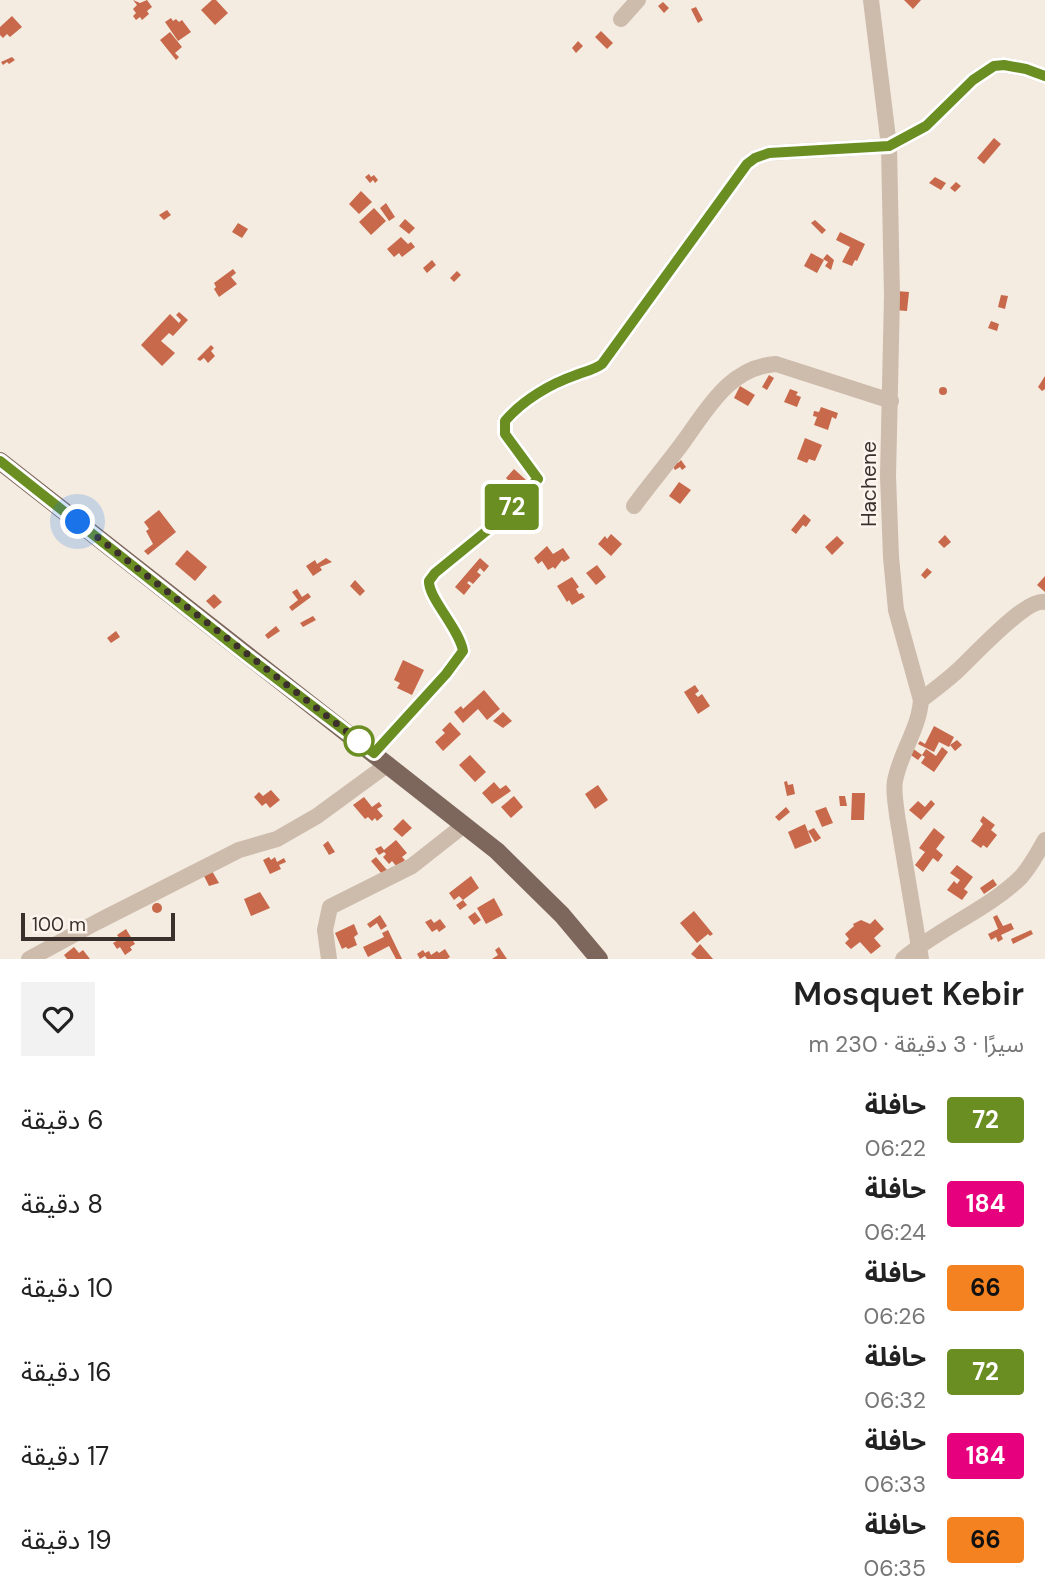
<!DOCTYPE html>
<html lang="ar">
<head>
<meta charset="utf-8">
<style>
	:root { --surface:#fff; --page:#f2f2f2; --text:#222; --muted:#767676 }
	body { margin:0; font-family:"DM Sans","Noto Sans Arabic",sans-serif; background:var(--page); color:var(--text); direction:rtl; height:100vh; display:flex; flex-direction:column; font-size:26px; white-space:nowrap }
	* { box-sizing:border-box; margin:0 }
	p { font-size:23px; color:var(--muted) }
	.icon { flex:none; width:38px; height:38px; fill:none; stroke:currentColor; stroke-width:2; stroke-linecap:round; stroke-linejoin:round }
	.map { position:relative; height:959px; overflow:hidden; direction:ltr }
	.panel { display:flex; flex-direction:column; background:var(--surface); flex:1 }
	.panel>* { flex:none }
	.badge { padding:0 14px; border-radius:5px; font-size:24px; line-height:46px }
	.scale { position:absolute; left:21px; bottom:18px; width:154px; box-sizing:border-box; padding-left:7px; border:4px solid #3b302b; border-top:0; font-size:19px; line-height:24px; white-space:nowrap; color:#3b302b; -webkit-text-stroke:5px #fbf5ee; paint-order:stroke }
	.you { position:absolute; width:35px; height:35px; margin:-18px; border:5px solid #fff; border-radius:50%; background:#1a73e8; box-shadow:0 0 0 10px #1a73e833 }
	.map>.badge { position:absolute; translate:-50% -50%; box-shadow:0 0 0 4px #fff }
	.round { display:grid; place-items:center; flex:none; width:74px; height:74px; border-radius:0px; background:var(--page) }
	.summary { display:flex; align-items:center; justify-content:space-between; height:119px; padding:0 21px }
	h1 { font-size:33px; font-weight:600; line-height:52px }
	ul { padding:0; list-style:none }
	li { display:flex; align-items:center; gap:21px; height:84px; padding:0 21px }
	li div { flex:1 }
	li b { display:block; font-size:26px }
	li em { font-style:normal }
	li .badge { min-width:77px; font-weight:700; text-align:center }
	.map>svg:first-child { display:block }
	.building { fill:#c8694b }
	.lines { fill:none; stroke-linecap:round; stroke-linejoin:round }
	.minor { stroke:#cdbbac; stroke-width:16 }
	.major { stroke:#7d675c; stroke-width:18 }
	.line-casing { stroke:#fff; stroke-width:16 }
	.line { stroke:#6b8e23; stroke-width:10 }
	.walk { stroke:#3b302b; stroke-width:7; stroke-dasharray:0 12.6 }
	.stop-dot { fill:#fff; stroke:#6b8e23; stroke-width:3.5 }
	.labels { text-anchor:middle; stroke-width:5; stroke-linejoin:round; paint-order:stroke }
	.street-label { font-size:21px; fill:#3b302b; stroke:#fbf5ee }
</style>
</head>
<body>
<div class="map">
<svg width="1045" height="959" viewBox="0 0 1045 959">
	<rect width="100%" height="100%" fill="#f4ebe1"/>
	<!-- building -->
	<g class="building">
		<polygon points="133,0 140,3 147,0 152,7 147,11 149,14 142,20 140,17 136,20 133,16 136,13 133,9 137,5"/>
		<polygon points="212,0 216,0 228,13 215,25 201,10"/>
		<polygon points="904,0 921,0 913,9"/>
		<polygon points="663,2 669,8 664,13 658,6"/>
		<polygon points="696,7 703,20 698,23 691,9"/>
		<polygon points="12,16 22,27 10,37 7,34 3,38 0,35 0,27"/>
		<polygon points="171,18 173,21 176,19 179,22 182,20 191,32 178,41 165,22"/>
		<polygon points="601,31 613,43 607,49 595,37"/>
		<polygon points="170,32 182,47 175,53 179,57 176,60 160,40"/>
		<polygon points="578,41 583,46 576,53 572,48"/>
		<polygon points="12,57 15,60 9,64 7,62 3,65 1,62"/>
		<polygon points="994,138 1001,144 984,164 977,158"/>
		<polygon points="369,174 371,177 374,175 378,180 375,183 373,180 370,183 365,177"/>
		<polygon points="935,177 946,183 941,190 929,183"/>
		<polygon points="956,182 961,186 955,192 950,188"/>
		<polygon points="361,191 372,202 359,214 349,204"/>
		<polygon points="386,203 395,217 389,221 380,208"/>
		<polygon points="374,208 386,221 371,235 359,222"/>
		<polygon points="167,210 171,215 164,220 159,215"/>
		<polygon points="405,219 415,228 409,234 399,226"/>
		<polygon points="815,220 826,230 822,234 811,223"/>
		<polygon points="238,223 248,229 242,238 232,232"/>
		<polygon points="840,232 865,244 857,261 855,260 852,266 842,262 850,247 836,240"/>
		<polygon points="401,237 408,244 411,242 415,247 402,257 399,253 394,257 387,249"/>
		<polygon points="811,253 824,260 817,273 804,266"/>
		<polygon points="827,254 834,260 831,270 825,266 828,262 823,259"/>
		<polygon points="432,260 436,265 427,273 423,268"/>
		<polygon points="233,269 236,273 231,277 237,284 219,297 214,289 216,287 214,283"/>
		<polygon points="457,271 461,275 454,282 450,278"/>
		<polygon points="896,291 909,292 907,311 894,310"/>
		<polygon points="1001,295 1008,296 1005,309 998,307"/>
		<polygon points="179,312 188,320 173,336 169,333 161,341 175,353 162,366 141,345 170,314 179,323 181,320 176,315"/>
		<polygon points="991,321 999,324 997,331 988,328"/>
		<polygon points="211,345 214,348 211,351 215,356 208,363 204,358 200,361 197,359"/>
		<polygon points="769,375 774,378 767,390 762,387"/>
		<polygon points="1045,376 1045,389 1042,391 1038,387"/>
		<polygon points="740,386 755,395 748,406 734,398"/>
		<circle cx="943" cy="391" r="4"/>
		<polygon points="790,389 798,392 796,395 801,397 797,407 784,402"/>
		<polygon points="821,407 838,413 836,419 832,417 828,430 814,425 817,417 813,416 814,411 819,412"/>
		<polygon points="805,438 822,445 815,461 809,459 807,463 797,459"/>
		<polygon points="676,460 678,463 681,460 686,467 682,470 680,467 675,470 671,463"/>
		<polygon points="514,469 526,480 517,489 506,478"/>
		<polygon points="679,482 691,490 680,504 669,496"/>
		<polygon points="159,510 176,532 148,555 144,551 153,544 146,531 149,529 144,522"/>
		<polygon points="804,514 811,520 806,527 803,525 796,534 791,530"/>
		<polygon points="611,534 622,544 611,556 598,544 605,536 607,539"/>
		<polygon points="945,535 951,542 944,548 938,542"/>
		<polygon points="837,536 844,543 832,555 825,547"/>
		<polygon points="547,546 553,554 563,548 570,558 564,562 562,560 555,569 553,567 548,570 542,561 538,564 534,558"/>
		<polygon points="187,550 207,567 195,581 175,564"/>
		<polygon points="326,558 332,562 320,567 322,570 313,576 306,566 315,560 317,564"/>
		<polygon points="480,558 489,566 484,572 480,568 477,572 481,575 473,584 469,581 467,583 471,586 464,595 455,587"/>
		<polygon points="597,565 606,577 596,585 586,573"/>
		<polygon points="927,568 932,572 925,579 921,575"/>
		<polygon points="1045,576 1045,592 1037,585"/>
		<polygon points="572,577 579,587 576,589 579,594 582,593 585,597 572,605 569,600 567,602 557,586"/>
		<polygon points="355,580 365,591 360,596 350,586"/>
		<polygon points="297,589 302,597 308,593 311,597 292,611 289,607 298,600 292,592"/>
		<polygon points="214,594 222,602 214,609 206,601"/>
		<polygon points="313,616 316,620 303,627 300,623"/>
		<polygon points="276,626 280,631 268,639 265,635"/>
		<polygon points="116,631 120,637 111,643 107,638"/>
		<polygon points="403,660 424,670 412,695 397,688 400,683 394,680"/>
		<polygon points="695,685 699,691 695,694 698,697 702,694 710,706 698,714 684,692"/>
		<polygon points="484,690 500,709 487,720 478,709 463,723 454,712 461,706 463,709"/>
		<polygon points="503,712 512,721 503,728 493,721"/>
		<polygon points="450,722 461,734 443,751 435,742 445,733 442,730"/>
		<polygon points="934,726 954,737 949,747 939,742 934,752 918,744 920,741 925,744"/>
		<polygon points="957,740 962,745 955,751 950,745"/>
		<polygon points="942,747 948,752 934,772 921,763 925,757 922,755 926,749 936,756"/>
		<polygon points="912,748 922,755 918,760 908,753"/>
		<polygon points="470,755 486,772 475,782 459,765"/>
		<polygon points="787,781 788,785 793,784 795,794 787,796 784,782"/>
		<polygon points="494,782 500,789 506,785 511,791 492,804 482,793"/>
		<polygon points="598,785 608,800 595,809 585,794"/>
		<polygon points="271,790 280,800 270,808 266,803 262,806 254,797 259,792 263,796"/>
		<polygon points="852,793 865,793 864,820 851,820"/>
		<polygon points="514,796 523,807 511,818 501,807"/>
		<polygon points="839,796 845,796 847,806 840,806"/>
		<polygon points="364,797 372,807 379,802 382,806 377,809 383,816 377,821 375,818 372,821 368,817 365,819 353,805"/>
		<polygon points="931,800 935,804 921,820 909,810 918,801 925,807"/>
		<polygon points="786,807 790,812 779,821 775,817"/>
		<polygon points="826,807 833,823 822,827 815,811"/>
		<polygon points="983,816 995,825 991,830 997,835 987,848 983,845 981,848 971,841 983,824 980,821"/>
		<polygon points="403,819 412,828 402,837 393,829"/>
		<polygon points="805,824 812,842 795,849 788,832"/>
		<polygon points="814,828 821,838 815,842 808,831"/>
		<polygon points="934,828 945,837 936,849 943,855 938,862 933,858 923,872 915,865 925,852 919,848"/>
		<polygon points="396,840 407,853 402,857 405,860 397,867 392,861 389,864 383,857 386,854 384,852 379,855 375,849 381,846 384,850"/>
		<polygon points="328,841 335,852 329,855 323,845"/>
		<polygon points="269,857 271,860 275,857 277,862 284,858 286,862 279,865 281,869 270,874 263,860"/>
		<polygon points="376,857 387,870 382,874 371,861"/>
		<polygon points="957,865 973,877 964,889 968,892 962,900 947,890 954,881 957,884 960,880 950,873"/>
		<polygon points="212,871 219,883 209,886 203,874"/>
		<polygon points="471,876 479,888 463,900 467,905 460,910 456,905 463,900 459,896 454,900 449,893"/>
		<polygon points="993,879 997,885 984,894 980,888"/>
		<polygon points="260,892 270,908 251,916 244,899"/>
		<polygon points="494,898 503,915 486,924 477,908"/>
		<circle cx="157" cy="908" r="5"/>
		<polygon points="694,911 713,934 710,936 708,934 697,943 680,923"/>
		<polygon points="475,912 481,920 474,925 468,917"/>
		<polygon points="380,915 387,926 381,930 377,923 370,928 367,924"/>
		<polygon points="997,915 1003,926 1011,923 1014,929 1001,935 1003,939 998,942 996,937 991,940 988,934 998,929 993,917"/>
		<polygon points="431,919 434,923 440,919 446,927 439,932 437,929 432,932 425,922"/>
		<polygon points="875,919 884,929 874,938 881,946 871,954 860,942 851,949 845,943 849,939 845,934 854,926 853,924 861,920 870,924"/>
		<polygon points="354,924 358,934 354,937 357,945 348,949 346,947 342,949 335,933"/>
		<polygon points="126,929 135,944 130,947 132,950 125,955 120,947 117,949 113,943 120,939 117,935"/>
		<polygon points="388,930 402,959 396,959 389,946 368,957 363,947 384,937 382,933"/>
		<polygon points="1031,930 1033,934 1013,944 1011,939"/>
		<polygon points="700,944 713,959 697,959 691,954"/>
		<polygon points="74,947 79,953 83,950 90,959 67,959 64,955"/>
		<polygon points="499,947 507,959 492,959 498,955 495,950"/>
		<polygon points="445,949 450,957 447,959 427,959 425,956 420,959 417,954 423,950 425,953 429,951 431,955 437,951 439,953"/>
	</g>
	<g class="lines">
		<!-- minor -->
		<g class="minor">
			<path d="M871,0L889,146L892,296L888,476L891,557L896,610L921,700C919,729 900,753 895,781C893,792 896,804 897,815L921,959"/>
			<polyline points="621,19 638,0"/>
			<path d="M634,506C650,484 668,463 684,441C708,408 730,367 776,364L891,401"/>
			<path d="M921,700C933,691 945,682 956,672C972,658 1025,598 1045,602"/>
			<path d="M374,753L446,674L463,651C459,628 428,598 429,581L435,573L495,524L538,479L505,434V421C523,400 550,384 576,375C586,371 594,370 602,364L747,164L755,158L769,153L889,146L926,126L973,80L994,66L1004,65L1026,69L1045,76"/>
			<polyline points="29,959 97,922 239,850 277,839 317,816 388,764"/>
			<polyline points="329,959 325,930 330,907 412,866 464,825"/>
			<path d="M903,959C938,929 990,908 1021,877C1031,866 1038,852 1045,840"/>
		</g>
		<!-- major -->
		<polyline class="major" points="0,461 497,851 562,915 599,959"/>
	</g>
	<g class="lines">
		<defs>
			<path id="line" d="M0,461L247,656L374,753L446,674L463,651C459,628 428,598 429,581L435,573L495,524L538,479L505,434V421C523,400 550,384 576,375C586,371 594,370 602,364L747,164L755,158L769,153L889,146L926,126L973,80L994,66L1004,65L1026,69L1045,76"/>
		</defs>
		<!-- line casing -->
		<use href="#line" class="line-casing"/>
		<!-- line -->
		<use href="#line" class="line"/>
		<!-- walk -->
		<polyline class="walk" points="78,522 359,741"/>
	</g>
	<!-- markers -->
	<circle class="stop-dot" cx="359" cy="741" r="14"/>
	<g class="labels">
		<!-- street labels -->
		<g class="street-label">
			<text transform="translate(869 484) rotate(-90)" y="7">Hachene</text>
		</g>
	</g>
</svg>
<div class="scale">100 m</div>
<div class="you" style="left:78px;top:522px"></div>
<b class="badge" style="left:512px;top:507px;background:#6b8e23;color:#fff">72</b>
</div>
<section class="panel">
<div class="summary"><div><h1>Mosquet Kebir</h1><p>سيرًا · 3 دقيقة · 230 m</p></div><a class="round"><svg class="icon" aria-label="heart" viewBox="0 0 24 24"><path d="M12 20l-8-8c-3-5 5-10 8-4 3-6 11-1 8 4z"/></svg></a></div>
<ul>
<li><span class="badge" style="background:#6b8e23;color:#fff">72</span><div><b>حافلة</b><p>06:22</p></div><em>6 دقيقة</em></li>
<li><span class="badge" style="background:#e6007e;color:#fff">184</span><div><b>حافلة</b><p>06:24</p></div><em>8 دقيقة</em></li>
<li><span class="badge" style="background:#f58220;color:#111">66</span><div><b>حافلة</b><p>06:26</p></div><em>10 دقيقة</em></li>
<li><span class="badge" style="background:#6b8e23;color:#fff">72</span><div><b>حافلة</b><p>06:32</p></div><em>16 دقيقة</em></li>
<li><span class="badge" style="background:#e6007e;color:#fff">184</span><div><b>حافلة</b><p>06:33</p></div><em>17 دقيقة</em></li>
<li><span class="badge" style="background:#f58220;color:#111">66</span><div><b>حافلة</b><p>06:35</p></div><em>19 دقيقة</em></li>
</ul>
</section>
</body>
</html>
